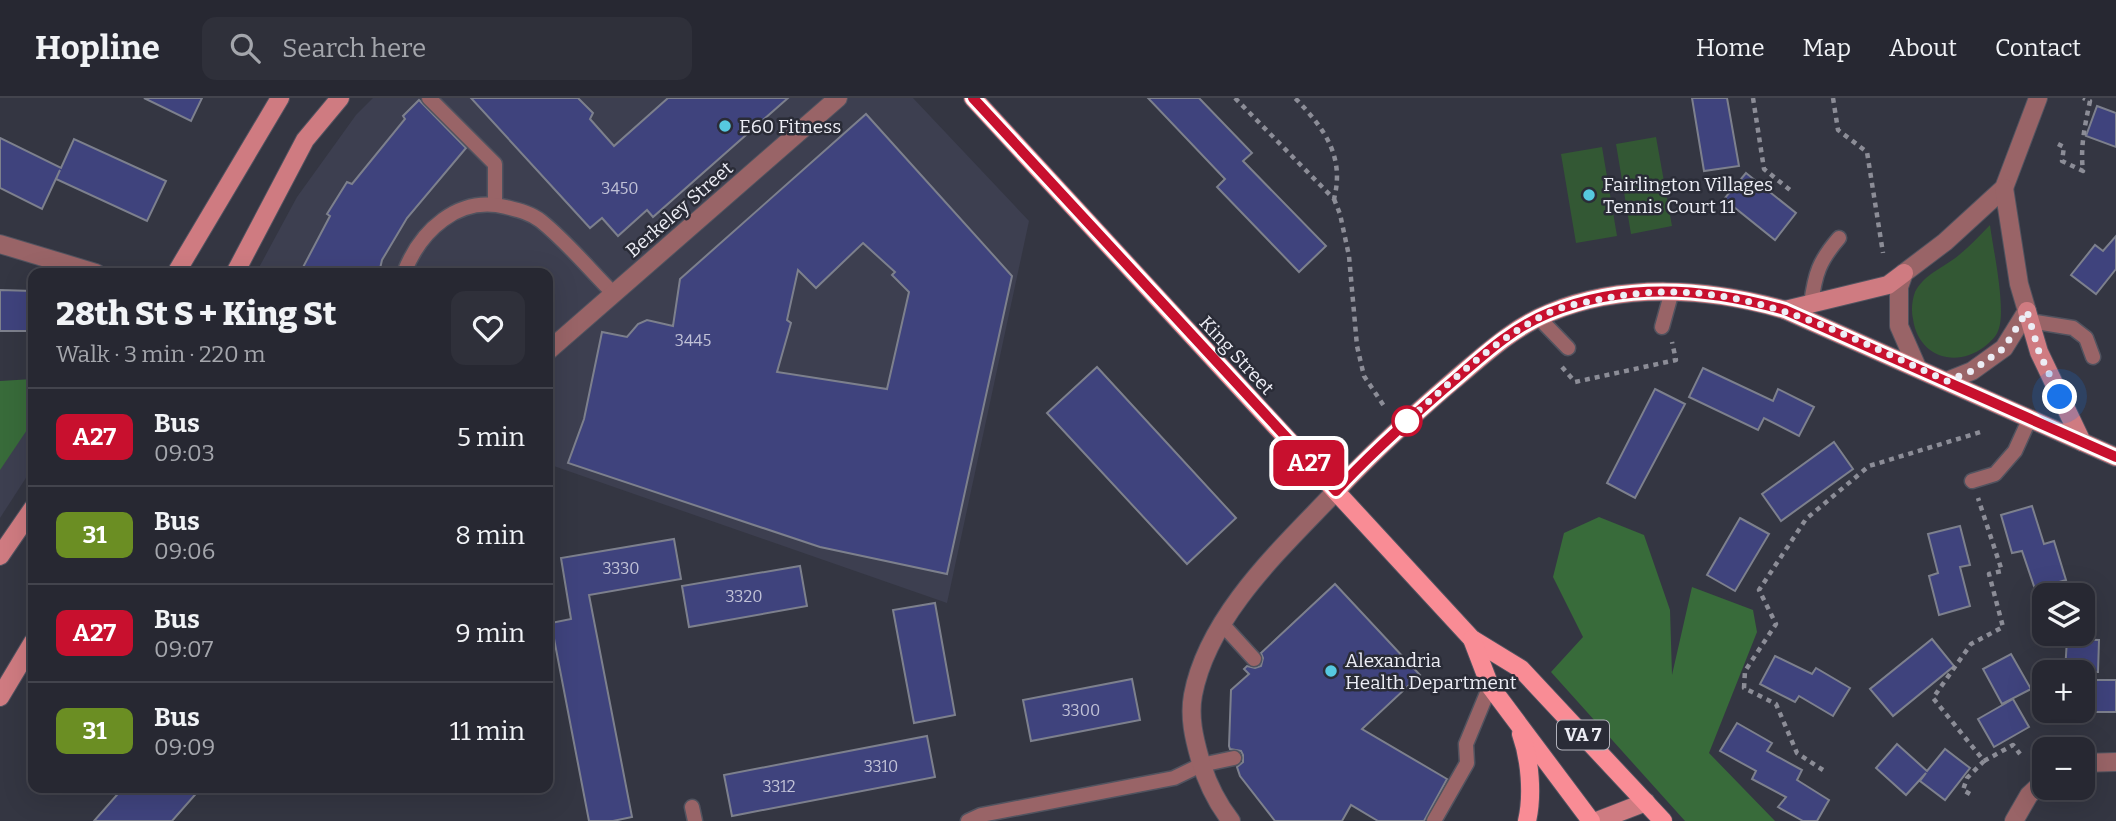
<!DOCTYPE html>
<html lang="en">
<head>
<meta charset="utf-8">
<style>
	:root { --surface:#272832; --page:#2f303a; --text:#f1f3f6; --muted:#a4a6ac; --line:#43444d }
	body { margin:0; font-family:Bitter,serif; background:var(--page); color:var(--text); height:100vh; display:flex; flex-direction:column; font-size:26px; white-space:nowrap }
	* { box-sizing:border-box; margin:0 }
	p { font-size:23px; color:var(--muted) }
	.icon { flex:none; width:38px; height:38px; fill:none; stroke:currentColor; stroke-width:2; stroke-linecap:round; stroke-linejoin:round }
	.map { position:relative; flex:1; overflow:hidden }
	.side { position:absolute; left:28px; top:170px; width:525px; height:525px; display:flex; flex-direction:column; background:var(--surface); border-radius:14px; box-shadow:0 7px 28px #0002,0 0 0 2px var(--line) }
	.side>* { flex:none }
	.badge { padding:0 14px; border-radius:10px; font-size:24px; line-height:46px }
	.tools { position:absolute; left:2032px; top:485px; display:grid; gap:14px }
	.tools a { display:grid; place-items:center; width:63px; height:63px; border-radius:14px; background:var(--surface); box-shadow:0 7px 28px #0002,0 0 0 2px var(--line); font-size:35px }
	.you { position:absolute; width:35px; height:35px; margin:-18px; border:5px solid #fff; border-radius:50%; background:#1a73e8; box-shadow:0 0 0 10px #1a73e833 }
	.map>.badge { position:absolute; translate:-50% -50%; box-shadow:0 0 0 4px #fff }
	.round { display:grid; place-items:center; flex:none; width:74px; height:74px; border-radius:14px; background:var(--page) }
	.summary { display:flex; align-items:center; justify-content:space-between; height:119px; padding:0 28px }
	h1 { font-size:33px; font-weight:800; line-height:52px }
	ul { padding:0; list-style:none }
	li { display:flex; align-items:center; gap:21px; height:98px; padding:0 28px; border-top:2px solid var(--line) }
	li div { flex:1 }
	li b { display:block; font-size:26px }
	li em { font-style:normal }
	li .badge { min-width:77px; font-weight:700; text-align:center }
	header { display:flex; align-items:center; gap:42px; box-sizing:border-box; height:98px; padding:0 35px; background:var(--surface); border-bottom:2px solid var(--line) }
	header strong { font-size:33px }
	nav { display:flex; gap:38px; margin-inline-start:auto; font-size:24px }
	.search { width:490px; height:63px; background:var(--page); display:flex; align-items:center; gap:18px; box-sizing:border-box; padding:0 24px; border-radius:14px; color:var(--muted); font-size:26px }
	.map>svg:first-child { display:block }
	.built { fill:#3d3f50 }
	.green { fill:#335834 }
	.forest { fill:#386b3a }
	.building { fill:#3f437d; stroke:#7d808d; stroke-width:2; fill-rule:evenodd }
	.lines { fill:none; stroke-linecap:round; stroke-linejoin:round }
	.lane-casing { stroke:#51535f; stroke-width:17 }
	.street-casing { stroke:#51535f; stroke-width:20 }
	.secondary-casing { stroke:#51535f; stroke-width:20 }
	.primary-casing { stroke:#51535f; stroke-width:20 }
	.path { stroke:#8c8d97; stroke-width:4.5; stroke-dasharray:5 5; stroke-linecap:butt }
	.lane { stroke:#996467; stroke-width:14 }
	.street { stroke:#996467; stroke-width:18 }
	.secondary { stroke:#cf7b81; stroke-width:18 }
	.primary { stroke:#f98c95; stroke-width:18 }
	.line-casing { stroke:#fff; stroke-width:16 }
	.line { stroke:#c8102e; stroke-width:10 }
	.walk { stroke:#ecedf5; stroke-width:7; stroke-dasharray:0 12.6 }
	.poi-dot { fill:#56c9e0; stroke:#2a2c37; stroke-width:2.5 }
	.stop-dot { fill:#fff; stroke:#c8102e; stroke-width:3.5 }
	.labels { text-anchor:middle; stroke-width:5; stroke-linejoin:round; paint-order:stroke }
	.number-label { font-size:16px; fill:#c1c2d7 }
	.shield { fill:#2a2c37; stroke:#b2b3bc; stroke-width:2 }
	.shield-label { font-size:18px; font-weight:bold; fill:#ecedf5 }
	.poi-label { font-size:19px; fill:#ecedf5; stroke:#2a2c37; text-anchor:start }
	.street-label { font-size:19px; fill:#ecedf5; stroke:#2a2c37 }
</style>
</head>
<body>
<header>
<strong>Hopline</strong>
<div class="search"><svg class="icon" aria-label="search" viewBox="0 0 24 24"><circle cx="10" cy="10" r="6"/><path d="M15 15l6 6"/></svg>Search here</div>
<nav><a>Home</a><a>Map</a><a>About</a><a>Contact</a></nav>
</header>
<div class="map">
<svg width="2116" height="723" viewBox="0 0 2116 723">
	<rect width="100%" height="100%" fill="#343642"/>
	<!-- built -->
	<g class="built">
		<polygon points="373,0 913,0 1029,123 947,505 548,366 548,175 256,175 297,99 356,17"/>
		<polygon points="0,297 33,298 33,369 0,420"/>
	</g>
	<!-- green -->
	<g class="green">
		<polygon points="1656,39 1672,128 1631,136 1616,46"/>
		<polygon points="1602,49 1617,138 1576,145 1561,56"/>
		<path d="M1990,127C1993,151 2007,213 1998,233C1996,239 1989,245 1984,249C1955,271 1918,258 1913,221C1911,213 1912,202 1915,194C1924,176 1945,169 1959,157C1970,148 1980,137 1990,127Z"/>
	</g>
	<!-- forest -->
	<g class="forest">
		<polygon points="33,281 33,323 0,372 0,283"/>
		<polygon points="1599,419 1644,437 1670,512 1672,577 1692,489 1753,512 1757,534 1709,655 1775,723 1685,723 1551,574 1583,539 1553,479 1564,435"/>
	</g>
	<!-- building -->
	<g class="building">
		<polygon points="144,0 202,0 191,23"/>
		<polygon points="471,0 578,0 593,15 590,21 614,48 668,0 788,0 653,119 647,112 618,138 602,120 590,130"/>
		<polygon points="1148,0 1199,0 1252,55 1243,63 1326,148 1299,174 1217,89 1225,81"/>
		<polygon points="1692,0 1727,0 1739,68 1704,73"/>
		<polygon points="419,2 466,50 407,120 382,162 379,175 300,175 330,118 327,116 347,84 352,86 405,21 403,18"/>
		<polygon points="2097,8 2116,15 2116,49 2086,38"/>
		<path d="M866,16L1012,178L947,476L820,449L568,365L584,321L602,234L627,239L638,226L647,222L673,228L680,181ZM863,145L895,174L892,177L909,194L887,291L777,274L791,225L787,222L798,172L816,190Z"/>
		<polygon points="0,40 61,70 74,41 166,83 147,123 56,81 60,72 42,111 0,90"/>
		<polygon points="1746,75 1796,115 1775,142 1724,101"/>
		<polygon points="2116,138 2116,171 2096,196 2071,177 2095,147 2103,153"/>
		<polygon points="0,192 33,193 33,233 0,233"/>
		<polygon points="1097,269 1236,420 1187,466 1047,315"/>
		<polygon points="1703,270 1773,303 1778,291 1814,309 1799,338 1764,320 1758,332 1689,299"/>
		<polygon points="1655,291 1685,306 1635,400 1607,385"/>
		<polygon points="1834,344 1853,371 1781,423 1762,396"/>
		<polygon points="2032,408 2044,446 2054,443 2066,482 2035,491 2022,453 2012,455 2001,417"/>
		<polygon points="1740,420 1769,436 1735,493 1707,477"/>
		<polygon points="1960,428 1970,467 1960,469 1970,508 1939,517 1929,478 1938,475 1928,436"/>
		<polygon points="674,441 681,481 589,497 632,719 613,723 589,723 551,525 571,521 561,460"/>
		<polygon points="800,468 807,508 689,529 682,488"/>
		<polygon points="1335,486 1420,577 1362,631 1447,681 1424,723 1378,723 1351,707 1342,723 1275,723 1240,678 1237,669 1243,664 1243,657 1241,653 1230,651 1229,648 1231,592 1249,576 1244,571 1247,568 1255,570 1261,568 1263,560 1261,555"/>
		<polygon points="935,505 955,617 914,625 893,512"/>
		<polygon points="1932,541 1954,568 1893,618 1870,591"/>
		<polygon points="2067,541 2099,542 2098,574 2065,574"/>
		<polygon points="2011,556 2031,591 2002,606 1983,571"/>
		<polygon points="1775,558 1812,576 1816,570 1850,590 1833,618 1799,598 1795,604 1760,586"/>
		<polygon points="1132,581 1140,622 1031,643 1023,602"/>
		<rect x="2085" y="582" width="31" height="32"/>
		<polygon points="2013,601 2029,629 1994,649 1978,621"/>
		<polygon points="1737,625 1772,645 1767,653 1802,672 1797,682 1829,702 1817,723 1803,723 1778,709 1786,699 1752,681 1756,673 1720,653"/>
		<polygon points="927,638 935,679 732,718 724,677"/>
		<polygon points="1897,646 1927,673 1945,651 1970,670 1945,702 1920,683 1926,675 1906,697 1876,670"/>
		<polygon points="123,690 201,690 172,723 94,723"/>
	</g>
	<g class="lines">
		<defs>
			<g id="lane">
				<polyline points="429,0 495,66 495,106"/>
				<path d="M404,175C420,133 458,97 506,109C518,112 531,115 541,123C567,144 590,172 614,196"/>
				<path d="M1811,206C1815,176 1819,163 1839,140"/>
				<polyline points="1539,220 1568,250"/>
				<polyline points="2030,223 2073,230 2086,240 2093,259"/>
				<polyline points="1662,229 1672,193"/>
				<polyline points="1972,383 1995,376 2015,353 2030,320"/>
				<polyline points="1223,527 1254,561"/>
				<polyline points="692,709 695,723"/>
				<polyline points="968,723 981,717 1174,680 1201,667 1234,660"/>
				<polyline points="1434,723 1467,665 1466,646 1490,588"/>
			</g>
			<g id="street">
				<polyline points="0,146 96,175"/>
				<polyline points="548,253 838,0"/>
				<polyline points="1917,269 1899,228 1899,189 1904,175 1945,144 2004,90 2038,0"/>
				<polyline points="1947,283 1972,273 2004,250 2027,213 2019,186 2004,90"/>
				<polyline points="2082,665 2116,664"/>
				<path d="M1231,723C1217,705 1206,682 1200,661C1194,640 1189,619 1193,597C1208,517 1282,450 1336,393"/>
				<polyline points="2014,723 2029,697 2044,683"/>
			</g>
			<g id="secondary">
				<polyline points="176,175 280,0"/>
				<polyline points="235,175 305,42 340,0"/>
				<polyline points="1785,212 1888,187 1904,175"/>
				<polyline points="2027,213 2039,254 2082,344"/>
				<path d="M1336,393C1373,354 1412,318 1453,283C1483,258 1512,230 1549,215C1624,184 1709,190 1785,212L2116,359"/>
				<polyline points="0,458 33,410"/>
				<polyline points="0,599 33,544"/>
				<polyline points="1597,723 1646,704"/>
			</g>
			<g id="primary">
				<polyline points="973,0 1472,541 1521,571 1663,723"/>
				<polyline points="1472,541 1490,588 1591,723"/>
				<path d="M1521,636C1530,661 1533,697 1527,723"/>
			</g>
		</defs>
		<!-- lane casing -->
		<use href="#lane" class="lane-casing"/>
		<!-- street casing -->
		<use href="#street" class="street-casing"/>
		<!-- secondary casing -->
		<use href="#secondary" class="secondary-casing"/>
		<!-- primary casing -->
		<use href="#primary" class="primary-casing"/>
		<!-- path -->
		<g class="path">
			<path d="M1235,0L1334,101C1345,58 1324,30 1295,0"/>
			<polyline points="1753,0 1764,71 1790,92"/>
			<polyline points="1833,0 1838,32 1867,54 1883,155"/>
			<path d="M2058,46L2064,49L2062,63L2083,73C2080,49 2085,27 2090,3L2083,0"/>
			<polyline points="1334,101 1340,116 1349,158 1357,248 1364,278 1384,308"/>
			<polyline points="1562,269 1575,284 1676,262 1672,244"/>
			<polyline points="1984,663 2013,647 2020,656"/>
			<polyline points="1823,672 1797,655 1776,606 1744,590 1745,573 1776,526 1759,492 1806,421 1869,368 1984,333"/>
			<polyline points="1970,696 1963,692 1967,680 1984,663 1933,600 1971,546 2003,529 1989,476 2002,473 1978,400"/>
		</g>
		<!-- lane -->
		<use href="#lane" class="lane"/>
		<!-- street -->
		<use href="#street" class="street"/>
		<!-- secondary -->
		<use href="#secondary" class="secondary"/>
		<!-- primary -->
		<use href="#primary" class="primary"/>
	</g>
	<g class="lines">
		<defs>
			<path id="line" d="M973,0L1336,393C1370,356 1407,323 1445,290C1477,263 1509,231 1549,215C1624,184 1708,190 1785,212L2116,359"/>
		</defs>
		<!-- line casing -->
		<use href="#line" class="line-casing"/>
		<!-- line -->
		<use href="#line" class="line"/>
		<!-- walk -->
		<path class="walk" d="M1407,323L1399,330C1445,290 1490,244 1546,216C1564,207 1587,204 1607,200C1736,175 1833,232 1947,283L1972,273L2004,250L2027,213L2039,254L2060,299"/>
	</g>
	<!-- markers -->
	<g class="poi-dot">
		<circle cx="725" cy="28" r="7"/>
		<circle cx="1589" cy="97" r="7"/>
		<circle cx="1331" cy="573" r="7"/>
	</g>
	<circle class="stop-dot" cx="1407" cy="323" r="14"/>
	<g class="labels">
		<!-- number labels -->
		<g class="number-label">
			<text x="620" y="96">3450</text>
			<text x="693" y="248">3445</text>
			<text x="621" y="476">3330</text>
			<text x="744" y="504">3320</text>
			<text x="1081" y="618">3300</text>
			<text x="881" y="674">3310</text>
			<text x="779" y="694">3312</text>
		</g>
		<!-- shield labels -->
		<rect class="shield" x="1557" y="622.5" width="52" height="29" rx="5"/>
		<g class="shield-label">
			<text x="1583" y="643">VA 7</text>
		</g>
		<!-- poi labels -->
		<g class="poi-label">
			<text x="739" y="35">E60 Fitness</text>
			<text x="1603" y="93">Fairlington Villages<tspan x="1603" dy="22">Tennis Court 11</tspan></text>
			<text x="1345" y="569">Alexandria<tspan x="1345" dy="22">Health Department</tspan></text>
		</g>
		<!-- street labels -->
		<g class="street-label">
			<text transform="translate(679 111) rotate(-41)" y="7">Berkeley Street</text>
			<text transform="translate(1237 257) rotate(47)" y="7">King Street</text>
		</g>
	</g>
</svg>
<div class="tools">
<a><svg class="icon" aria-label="layers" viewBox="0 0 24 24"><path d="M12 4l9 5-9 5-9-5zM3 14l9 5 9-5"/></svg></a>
<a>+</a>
<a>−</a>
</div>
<div class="you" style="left:2060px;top:299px"></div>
<b class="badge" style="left:1309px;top:365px;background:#c8102e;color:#fff">A27</b>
<section class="side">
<div class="summary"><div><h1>28th St S + King St</h1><p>Walk · 3 min · 220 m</p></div><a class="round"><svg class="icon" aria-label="heart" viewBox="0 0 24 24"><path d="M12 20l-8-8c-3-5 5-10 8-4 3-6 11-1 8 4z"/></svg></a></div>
<ul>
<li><span class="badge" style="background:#c8102e;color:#fff">A27</span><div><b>Bus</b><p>09:03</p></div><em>5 min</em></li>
<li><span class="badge" style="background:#6b8e23;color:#fff">31</span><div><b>Bus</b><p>09:06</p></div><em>8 min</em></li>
<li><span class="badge" style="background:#c8102e;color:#fff">A27</span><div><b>Bus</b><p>09:07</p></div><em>9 min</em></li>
<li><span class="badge" style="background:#6b8e23;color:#fff">31</span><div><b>Bus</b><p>09:09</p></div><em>11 min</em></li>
</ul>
</section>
</div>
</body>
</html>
